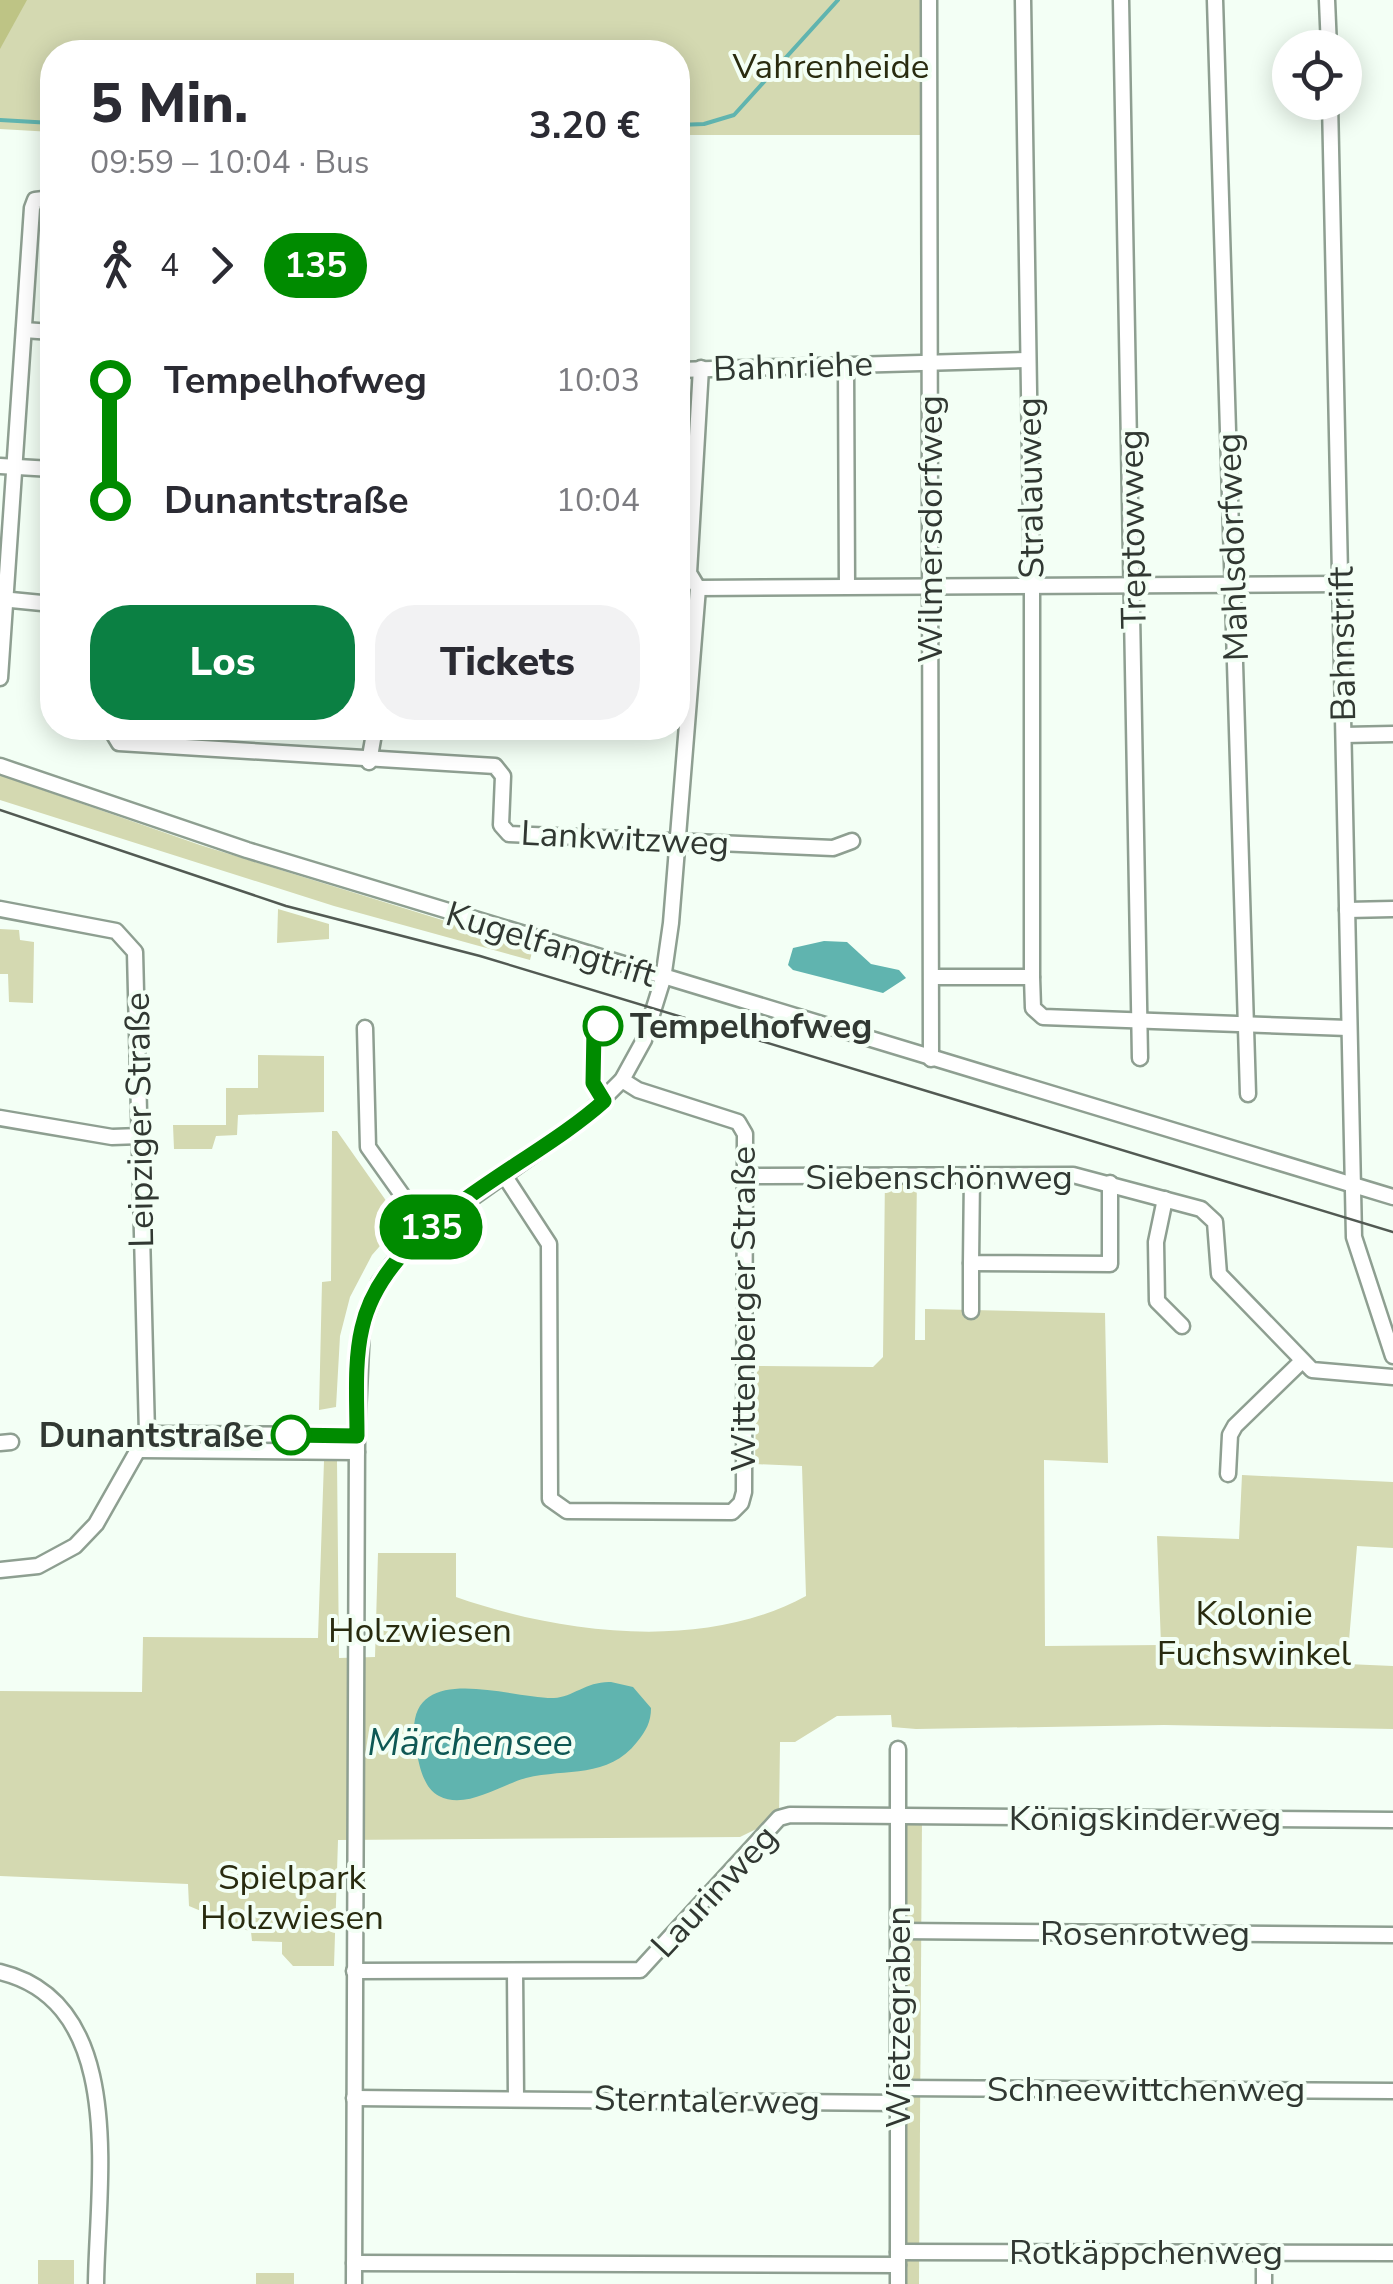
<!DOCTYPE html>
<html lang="de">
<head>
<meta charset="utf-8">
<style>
	:root { --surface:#fff; --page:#f2f2f3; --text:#2b2b33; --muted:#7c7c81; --accent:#0b8043 }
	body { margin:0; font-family:"Nunito Sans",sans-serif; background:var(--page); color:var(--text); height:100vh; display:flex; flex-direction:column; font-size:38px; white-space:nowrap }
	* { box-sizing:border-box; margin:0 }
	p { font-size:32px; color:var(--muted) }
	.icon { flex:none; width:55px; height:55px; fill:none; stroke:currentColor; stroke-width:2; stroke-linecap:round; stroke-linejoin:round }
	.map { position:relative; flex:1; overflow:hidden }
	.drawer { position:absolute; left:40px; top:40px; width:650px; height:700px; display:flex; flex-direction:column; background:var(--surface); border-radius:40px; box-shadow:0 5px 25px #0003 }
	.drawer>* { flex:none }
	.badge { padding:0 20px; border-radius:32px; font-size:35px; line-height:65px }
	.tools { position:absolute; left:1272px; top:30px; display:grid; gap:20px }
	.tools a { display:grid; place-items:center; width:90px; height:90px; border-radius:50%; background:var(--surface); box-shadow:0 5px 25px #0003; font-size:50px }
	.map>.badge { position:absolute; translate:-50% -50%; box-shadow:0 0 0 5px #fff }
	.legs { display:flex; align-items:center; gap:15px; height:110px; padding:0 50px; font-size:32px }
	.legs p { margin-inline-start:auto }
	.headline { display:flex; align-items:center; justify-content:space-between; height:170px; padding:0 50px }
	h1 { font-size:55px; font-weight:800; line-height:75px }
	.button { display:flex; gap:20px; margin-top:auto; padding:20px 50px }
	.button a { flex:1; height:115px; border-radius:40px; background:var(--accent); color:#fff; font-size:40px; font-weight:800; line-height:115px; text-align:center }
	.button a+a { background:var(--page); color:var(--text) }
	ul { padding:0 50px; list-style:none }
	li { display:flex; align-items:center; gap:35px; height:120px; font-size:38px }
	li i { display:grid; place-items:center; width:15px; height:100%; margin:0 12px; background:currentColor }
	li i::after { content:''; width:25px; height:25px; margin:-12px; border:8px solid; border-radius:50%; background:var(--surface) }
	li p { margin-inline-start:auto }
	li:first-child i { background:linear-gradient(#0000 50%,currentColor 0) }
	li:last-child i { background:linear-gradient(currentColor 50%,#0000 0) }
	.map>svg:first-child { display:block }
	.green { fill:#d4d9b1 }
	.forest { fill:#bec485 }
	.water { fill:#60b4af }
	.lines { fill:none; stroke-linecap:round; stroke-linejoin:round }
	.stream { stroke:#60b4af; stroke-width:4 }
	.minor-casing { stroke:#8e9f91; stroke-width:19 }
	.minor { stroke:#fff; stroke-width:14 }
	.tram { stroke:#525a53; stroke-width:2.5 }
	.line-1-casing { stroke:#fff; stroke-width:22 }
	.line-1 { stroke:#008b00; stroke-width:15 }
	.stop-1-dot { fill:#fff; stroke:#008b00; stroke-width:5 }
	.labels { text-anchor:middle; stroke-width:8; stroke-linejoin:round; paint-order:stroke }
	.park-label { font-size:35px; fill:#292b0f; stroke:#f3fff5 }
	.street-label { font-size:35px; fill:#313832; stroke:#f3fff5 }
	.stop-label { font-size:35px; font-weight:bold; fill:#313832; stroke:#f3fff5; text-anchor:start }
	.water-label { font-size:38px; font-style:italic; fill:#0e5854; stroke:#f3fff5 }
</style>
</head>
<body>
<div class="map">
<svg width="1393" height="2284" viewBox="0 0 1393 2284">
	<rect width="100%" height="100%" fill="#f3fff5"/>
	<!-- green -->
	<g class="green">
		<polygon points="0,0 924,0 924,135 678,135 678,52 52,52 52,132 0,129"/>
		<polygon points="0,775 200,845 533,948 530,960 334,906 0,800"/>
		<polygon points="278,909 329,924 329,939 277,943"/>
		<polygon points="0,929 19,930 20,940 34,942 33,1003 9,1002 8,974 0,974"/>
		<polygon points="258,1055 324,1056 324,1112 238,1115 237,1135 216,1136 212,1149 174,1149 173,1125 226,1125 226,1088 258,1088"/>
		<polygon points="332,1131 337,1131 401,1222 372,1255 350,1297 340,1336 336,1407 319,1410 322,1282 331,1281"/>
		<path d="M885,1175H917L915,1340H925V1309L1105,1313L1108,1463L1044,1460L1045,1646L1161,1645L1157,1536L1239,1539L1242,1475L1393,1482V1548L1357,1546L1347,1664L1393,1666V1729L1164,1725L916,1729L892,1727L891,1715L837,1716L795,1742H780L779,1818L740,1837L338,1840L334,1966H293L282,1954V1942L252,1941L251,1932L189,1906L188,1884L0,1876V1691L142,1692L143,1637L318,1638L324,1461H337L339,1658L375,1657L378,1553H456V1597C562,1634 704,1652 806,1596L802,1466L755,1464L757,1366L873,1367L883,1357Z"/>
		<polygon points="898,1816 922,1817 919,2284 898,2284"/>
		<rect x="38" y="2260" width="36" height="24"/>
		<rect x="256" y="2273" width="38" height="11"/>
	</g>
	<!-- forest -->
	<polygon class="forest" points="0,0 27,0 0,49"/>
	<!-- water -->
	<g class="water">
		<polygon points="824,941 847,942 871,964 899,970 906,978 883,993 793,970 788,965 793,948"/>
		<path d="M611,1682L633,1687L651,1708C651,1722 646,1731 637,1742C608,1779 567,1768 526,1778C500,1785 466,1810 439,1796C423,1788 419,1764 416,1749C398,1655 509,1699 554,1698C573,1697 587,1681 611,1682Z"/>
	</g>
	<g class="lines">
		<!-- stream -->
		<g class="stream">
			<polyline points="0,120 52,123"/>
			<polyline points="678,125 704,124 734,115 838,0"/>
		</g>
		<defs>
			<g id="minor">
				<polyline points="929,0 931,1059"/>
				<polyline points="1023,0 1032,587 1032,977"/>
				<polyline points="1121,0 1140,1058"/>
				<polyline points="1215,0 1248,1094"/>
				<polyline points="1327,0 1329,48"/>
				<polyline points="1330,102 1354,1237 1393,1356"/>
				<polyline points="24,330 52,332"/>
				<polyline points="846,365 847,586"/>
				<polyline points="678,370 1028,360"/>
				<polyline points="0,466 52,469"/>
				<polyline points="698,588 1340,584"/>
				<polyline points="1,599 52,604"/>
				<polyline points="0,678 32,208 35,200 52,198"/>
				<polyline points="110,728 119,743 495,766 503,776 501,825 509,834 833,848 852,841"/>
				<polyline points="1344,735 1393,734"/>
				<polyline points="369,762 375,728"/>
				<polyline points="0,766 247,850 1393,1197"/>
				<polyline points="0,909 116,931 135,952 147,1434 96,1524 75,1546 38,1566 0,1570"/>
				<polyline points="1347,910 1393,909"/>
				<polyline points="932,977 1032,977 1033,1008 1043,1017 1348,1028"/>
				<polyline points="365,1028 368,1147 427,1230"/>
				<polyline points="0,1118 112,1137 140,1136"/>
				<polyline points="504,1175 549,1244 550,1499 567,1511 732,1512 741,1503 744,1492 745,1134 738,1122 638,1090 622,1080"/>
				<polyline points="972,1175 971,1263 1110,1264 1110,1183"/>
				<polyline points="745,1176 1073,1175 1201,1209 1215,1222 1219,1274 1312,1370 1393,1377"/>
				<polyline points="1165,1199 1156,1242 1157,1301 1182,1326"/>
				<polyline points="971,1311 971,1263"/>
				<polyline points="147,1434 357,1435"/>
				<polyline points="0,1443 11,1442"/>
				<polyline points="141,1450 357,1452"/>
				<polyline points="1228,1474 1230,1435 1235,1426 1302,1361"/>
				<polyline points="898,1749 898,2284"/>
				<polyline points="898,1931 1393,1935"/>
				<polyline points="354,1971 640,1970 779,1818 790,1815 1393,1820"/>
				<polyline points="515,1971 516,2098"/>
				<path d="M0,1972C129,2003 97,2185 96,2284"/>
				<polyline points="898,2088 1393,2091"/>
				<polyline points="354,2098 898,2103"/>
				<polyline points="898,2252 1393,2253"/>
				<polyline points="354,2263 898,2265"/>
				<polyline points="354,2284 357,1435 362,1327 379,1283 393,1263 427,1230 582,1120 622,1080 644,1040 663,979 671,923 698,588 689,573 701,368"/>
				<polyline points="1264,2284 1264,2253"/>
			</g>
		</defs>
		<!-- minor casing -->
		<use href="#minor" class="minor-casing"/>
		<!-- minor -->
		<use href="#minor" class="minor"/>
		<!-- tram -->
		<polyline class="tram" points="0,810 286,906 480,956 1393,1232"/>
	</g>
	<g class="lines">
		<defs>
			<path id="line-1" d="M291,1435L357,1436C357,1400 354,1362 362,1328C385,1223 530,1168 604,1101L593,1083L594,1030L603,1026"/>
		</defs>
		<!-- line-1 casing -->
		<use href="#line-1" class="line-1-casing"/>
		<!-- line-1 -->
		<use href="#line-1" class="line-1"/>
	</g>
	<!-- markers -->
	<g class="stop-1-dot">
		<circle cx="603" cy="1026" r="18"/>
		<circle cx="291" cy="1435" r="18"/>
	</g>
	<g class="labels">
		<!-- park labels -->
		<g class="park-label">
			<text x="831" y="78">Vahrenheide</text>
			<text x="1254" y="1625">Kolonie<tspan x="1254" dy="40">Fuchswinkel</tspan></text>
			<text x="420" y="1642">Holzwiesen</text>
			<text x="292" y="1889">Spielpark<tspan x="292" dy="40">Holzwiesen</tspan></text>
		</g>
		<!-- street labels -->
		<g class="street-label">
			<text transform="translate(793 366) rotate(-2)" y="12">Bahnriehe</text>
			<text transform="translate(1030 488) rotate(-91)" y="12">Stralauweg</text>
			<text transform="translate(930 529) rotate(-90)" y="12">Wilmersdorfweg</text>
			<text transform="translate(1132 529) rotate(-91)" y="12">Treptowweg</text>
			<text transform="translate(1232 547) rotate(-92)" y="12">Mahlsdorfweg</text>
			<text transform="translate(1342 644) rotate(-91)" y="12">Bahnstrift</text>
			<text transform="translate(625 838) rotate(3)" y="12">Lankwitzweg</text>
			<text transform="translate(551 944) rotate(17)" y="12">Kugelfangtrift</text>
			<text transform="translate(139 1120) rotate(-91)" y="12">Leipziger Straße</text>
			<text x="939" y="1189">Siebenschönweg</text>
			<text transform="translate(743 1309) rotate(-90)" y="12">Wittenberger Straße</text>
			<text x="1145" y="1830">Königskinderweg</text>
			<text transform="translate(714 1891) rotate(-47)" y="12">Laurinweg</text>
			<text x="1145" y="1945">Rosenrotweg</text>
			<text transform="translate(898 2017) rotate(-90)" y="12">Wietzegraben</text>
			<text x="1146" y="2101">Schneewittchenweg</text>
			<text transform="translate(707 2100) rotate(1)" y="12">Sterntalerweg</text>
			<text x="1146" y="2264">Rotkäppchenweg</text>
		</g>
		<!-- stop labels -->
		<g class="stop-label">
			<text x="630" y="1038">Tempelhofweg</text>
			<text x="264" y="1447" text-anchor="end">Dunantstraße</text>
		</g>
		<!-- water labels -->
		<g class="water-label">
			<text x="470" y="1755">Märchensee</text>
		</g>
	</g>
</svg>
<div class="tools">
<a><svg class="icon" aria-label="locate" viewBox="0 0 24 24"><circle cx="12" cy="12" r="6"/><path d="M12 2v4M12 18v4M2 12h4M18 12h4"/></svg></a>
</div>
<b class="badge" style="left:431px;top:1227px;background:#008b00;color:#fff">135</b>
<section class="drawer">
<div class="headline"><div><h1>5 Min.</h1><p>09:59 – 10:04 · Bus</p></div><b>3.20 €</b></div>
<div class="legs"><svg class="icon" aria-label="walk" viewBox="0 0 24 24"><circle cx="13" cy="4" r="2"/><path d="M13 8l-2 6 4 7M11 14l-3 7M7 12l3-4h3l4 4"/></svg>4<svg class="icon" aria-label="forward" viewBox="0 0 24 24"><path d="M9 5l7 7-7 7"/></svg><b class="badge" style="background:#008b00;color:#fff">135</b></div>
<ul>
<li><i style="color:#008b00"></i><b>Tempelhofweg</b><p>10:03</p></li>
<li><i style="color:#008b00"></i><b>Dunantstraße</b><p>10:04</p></li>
</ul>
<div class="button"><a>Los</a><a>Tickets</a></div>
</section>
</div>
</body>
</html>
